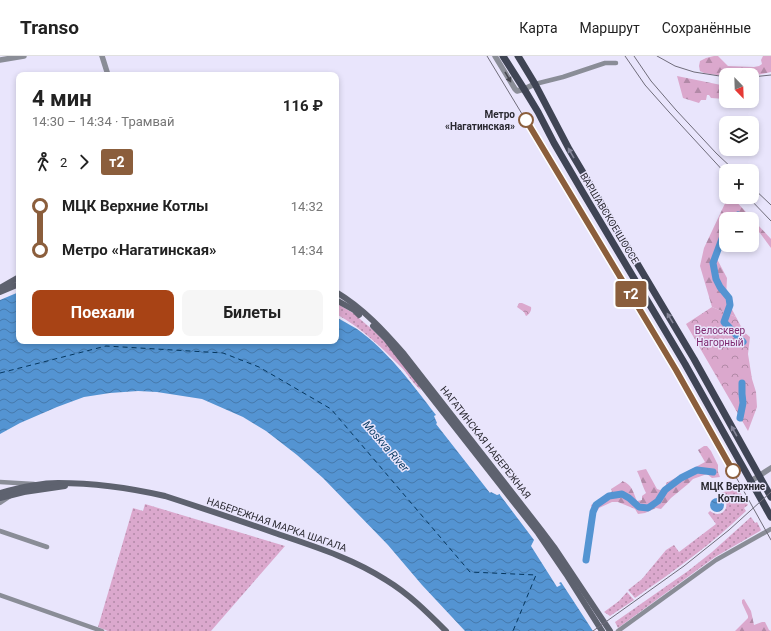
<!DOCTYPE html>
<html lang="ru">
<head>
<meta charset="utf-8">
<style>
	:root { --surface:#fff; --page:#f6f6f6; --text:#222; --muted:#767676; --line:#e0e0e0; --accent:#a84315 }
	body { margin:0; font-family:Roboto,sans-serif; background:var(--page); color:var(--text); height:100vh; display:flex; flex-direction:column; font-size:15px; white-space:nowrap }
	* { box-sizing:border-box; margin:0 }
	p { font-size:13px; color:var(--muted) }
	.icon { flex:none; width:22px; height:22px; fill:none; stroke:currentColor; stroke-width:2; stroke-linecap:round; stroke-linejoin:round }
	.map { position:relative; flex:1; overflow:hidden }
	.details { position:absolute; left:16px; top:16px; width:323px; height:272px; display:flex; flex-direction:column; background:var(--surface); border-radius:8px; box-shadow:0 2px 6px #0003 }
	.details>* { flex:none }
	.badge { padding:0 8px; border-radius:3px; font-size:14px; line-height:26px }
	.needle { width:26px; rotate:157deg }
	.controls { position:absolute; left:719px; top:12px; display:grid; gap:8px }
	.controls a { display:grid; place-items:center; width:40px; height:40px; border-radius:8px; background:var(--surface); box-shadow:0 2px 6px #0003; font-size:20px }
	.map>.badge { position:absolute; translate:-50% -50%; box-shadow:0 0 0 2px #fff }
	.legs { display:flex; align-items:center; gap:6px; height:44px; padding:0 16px; font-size:13px }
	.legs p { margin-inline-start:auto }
	.summary { display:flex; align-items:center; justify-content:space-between; height:68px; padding:0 16px }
	h1 { font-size:22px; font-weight:700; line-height:30px }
	.action { display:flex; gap:8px; margin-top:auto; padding:8px 16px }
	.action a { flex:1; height:46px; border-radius:8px; background:var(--accent); color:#fff; font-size:16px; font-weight:700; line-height:46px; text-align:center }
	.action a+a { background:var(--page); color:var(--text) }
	ul { padding:0 16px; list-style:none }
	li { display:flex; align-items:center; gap:14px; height:44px; font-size:15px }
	li i { display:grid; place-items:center; width:6px; height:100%; margin:0 5px; background:currentColor }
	li i::after { content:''; width:10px; height:10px; margin:-5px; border:3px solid; border-radius:50%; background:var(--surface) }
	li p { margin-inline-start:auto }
	li:first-child i { background:linear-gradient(#0000 50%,currentColor 0) }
	li:last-child i { background:linear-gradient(currentColor 50%,#0000 0) }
	header { display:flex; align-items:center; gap:24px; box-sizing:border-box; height:56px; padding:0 20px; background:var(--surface); border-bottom:1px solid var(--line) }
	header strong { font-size:19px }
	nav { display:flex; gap:22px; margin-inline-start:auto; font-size:14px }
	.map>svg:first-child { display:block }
	.grass { fill:url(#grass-dots) }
	.forest { fill:url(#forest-firs) }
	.park { fill:url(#park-crowns) }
	.water { fill:url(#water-waves) }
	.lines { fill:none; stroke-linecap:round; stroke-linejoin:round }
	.river { stroke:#5494d2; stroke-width:7 }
	.ferry { stroke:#04365e; stroke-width:1; stroke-dasharray:5 4; stroke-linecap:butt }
	.minor { stroke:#8a8d97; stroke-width:4.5 }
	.tertiary { stroke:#8a8d97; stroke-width:5.5 }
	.secondary { stroke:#5e626f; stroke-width:6 }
	.primary { stroke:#3f4454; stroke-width:7 }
	.tram { stroke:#6f6c7a; stroke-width:1 }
	.rail { stroke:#6f6c7a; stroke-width:1 }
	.oneway { fill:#474750 }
	.oneway2 { fill:#838497 }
	.line-1-casing { stroke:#fff; stroke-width:9 }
	.line-1 { stroke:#8b5e3c; stroke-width:6 }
	.stop-1-dot { fill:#fff; stroke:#8b5e3c; stroke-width:2 }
	.labels { text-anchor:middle; stroke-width:3; stroke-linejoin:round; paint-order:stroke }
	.stop-label { font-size:10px; font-weight:bold; fill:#2a2931; stroke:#e9e5fc; text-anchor:end }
	.street-label { font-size:10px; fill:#2a2931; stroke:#e9e5fc }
	.park-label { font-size:10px; fill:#7f296f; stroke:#e9e5fc }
	.water-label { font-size:11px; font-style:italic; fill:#04365e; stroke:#e9e5fc }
</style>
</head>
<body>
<header>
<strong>Transo</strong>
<nav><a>Карта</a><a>Маршрут</a><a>Сохранённые</a></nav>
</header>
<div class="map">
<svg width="771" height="575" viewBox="0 0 771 575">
	<defs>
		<pattern id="grass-dots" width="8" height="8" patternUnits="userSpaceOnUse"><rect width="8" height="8" fill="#dba8cd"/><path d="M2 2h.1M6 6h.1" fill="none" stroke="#b289a7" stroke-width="1.8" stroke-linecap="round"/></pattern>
		<pattern id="forest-firs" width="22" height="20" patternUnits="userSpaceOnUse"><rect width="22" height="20" fill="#dba8cd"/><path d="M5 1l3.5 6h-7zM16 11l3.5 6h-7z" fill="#b289a7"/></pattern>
		<pattern id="park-crowns" width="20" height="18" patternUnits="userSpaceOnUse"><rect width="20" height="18" fill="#dba8cd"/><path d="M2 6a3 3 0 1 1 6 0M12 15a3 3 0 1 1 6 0" fill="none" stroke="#b289a7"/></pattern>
		<pattern id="water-waves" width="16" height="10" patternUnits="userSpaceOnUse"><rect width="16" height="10" fill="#5494d2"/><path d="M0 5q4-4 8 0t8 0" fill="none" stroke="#4679ab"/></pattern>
	</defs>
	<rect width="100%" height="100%" fill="#e9e5fc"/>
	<!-- grass -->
	<g class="grass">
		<path d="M336,247L353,257L374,275L390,291L419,329L421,334C414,329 409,320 403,313C382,292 362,272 336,258Z"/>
		<path d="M733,433H738L748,449L744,452L746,455C712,488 674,515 635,542L628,534L642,523L666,494L674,489L679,496L716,468L708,457L710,455C724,466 735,443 717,440L718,438Z"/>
		<polygon points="145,448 285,490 211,575 108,575 98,571 133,452 143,455"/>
		<polygon points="751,461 755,467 757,466 761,474 760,475 715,501 618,572 615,566 688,515 712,496"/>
		<polygon points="627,536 634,544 610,560 604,556 619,545"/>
	</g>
	<!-- forest -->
	<g class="forest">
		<polygon points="714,0 718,0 728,10 754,11 759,10 762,8 761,4 763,0 771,0 771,16 752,20 752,19 717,19 704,17 700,15 699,10 700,5 706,2"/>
		<polygon points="677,20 721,29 726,32 725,43 711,42 709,39 707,39 706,44 701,44 699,47 683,42"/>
		<polygon points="728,141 732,141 771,183 771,192 760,177 754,172 752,172 752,163 726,163 726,185 722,191 717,203 727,222 726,242 736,261 712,251 700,210 704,192"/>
		<path d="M704,390H707L711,395L718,409V416L720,421L712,422L707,418L693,423L688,428L671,442L661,453L656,452L645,457L638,458L635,453L618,446H612L599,452L598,454L595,456L593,478L591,479L589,477L592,452L591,449L608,441L612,435L611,433L622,426V425C632,428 633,436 637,445L642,444V440L646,437C642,429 641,423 637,415L646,413L657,433L660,434L666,431V427L705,406L698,394Z"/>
		<polygon points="744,543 751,555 754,569 762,566 765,566 769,574 771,575 735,575 748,562 748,560 742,547 742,544"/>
	</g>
	<!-- park -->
	<g class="park">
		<path d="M519,247H522L531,251C532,254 529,259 526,260L524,256L517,251Z"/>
		<polygon points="712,251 736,261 744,276 750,281 748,298 752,323 756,336 757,351 748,375 686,268"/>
	</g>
	<!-- water -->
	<g class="water">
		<path d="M19,236V285H336V261C343,265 350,269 357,273C389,296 412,328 436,359L434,360L437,367L436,368L490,437L491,436L497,439L500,438V439L534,484L531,490L557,531L561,529L559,527L561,526L593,575H465L422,529L388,489L323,422L297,399L266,375L243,361L202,343L157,336L138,335L110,337L84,341L57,351L20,367L0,378V244Z"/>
		<circle cx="717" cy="449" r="7"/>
	</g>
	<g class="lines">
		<!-- river -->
		<g class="river">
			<polyline points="733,163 738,159"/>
			<polyline points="726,172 713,207 716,223 720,231 729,242 730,249 724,266 743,286"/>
			<polyline points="740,362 743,347 742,338 742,327"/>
			<polyline points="586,504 593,456 596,449 609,440 622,438 629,442 639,451 648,452 658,445 665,434 681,422 697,414 713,416"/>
		</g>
		<!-- ferry -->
		<polyline class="ferry" points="0,317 106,290 223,297 259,311 331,353 470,516 536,519 513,575"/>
		<!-- minor -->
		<g class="minor">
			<polyline points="535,28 563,21 605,7 616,7"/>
			<polyline points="0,426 34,428"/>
			<polyline points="0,447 9,441"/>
			<polyline points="0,475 47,491"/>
			<polyline points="0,539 102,575"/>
			<polyline points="618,575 716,504 771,473"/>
		</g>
		<!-- tertiary -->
		<g class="tertiary">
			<polyline points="102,0 108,19"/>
			<polyline points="495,0 515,33 517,35 524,33 535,28"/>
			<polyline points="0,4 24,0"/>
			<polyline points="751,425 771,412"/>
		</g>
		<!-- secondary -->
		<g class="secondary">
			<polyline points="0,232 19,221"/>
			<polyline points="0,236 19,228"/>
			<path d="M336,236C363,252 384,275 404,298L542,475L554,491L610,575"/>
			<polyline points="336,244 354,254 359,259"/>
			<polyline points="373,270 386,283 399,300 538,477 566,518 602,575"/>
			<path d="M0,437C18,432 39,427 58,427C94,427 130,432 165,440C202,452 238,464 275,477C313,490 352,502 386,524C409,538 427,556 446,575"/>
			<polyline points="0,442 24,436 65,430"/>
		</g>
		<!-- primary -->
		<g class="primary">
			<polyline points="503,0 524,33 538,56 554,87 582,135 685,308 771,461"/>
			<polyline points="518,0 535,28 569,93 694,303 771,441"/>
		</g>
		<!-- tram -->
		<polyline class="tram" points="487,0 676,313 771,484"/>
		<!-- rail -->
		<g class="rail">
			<polyline points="625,0 645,29 669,56 726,118"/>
			<polyline points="634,0 651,25 676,54 716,97 735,115"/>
			<polyline points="657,0 675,10 694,16 726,21"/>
			<polyline points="752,21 771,19"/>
			<polyline points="752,131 771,149"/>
			<polyline points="748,141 771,165"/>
			<polyline points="593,575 684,510 729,474 771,436"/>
		</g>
	</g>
	<!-- one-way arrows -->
	<defs><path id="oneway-solid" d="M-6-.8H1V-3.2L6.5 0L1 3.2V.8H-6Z"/></defs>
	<use class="oneway" href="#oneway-solid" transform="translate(508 21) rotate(60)"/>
	<g class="oneway2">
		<use href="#oneway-solid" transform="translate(571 97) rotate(-120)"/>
		<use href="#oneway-solid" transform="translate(670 262) rotate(-121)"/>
		<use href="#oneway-solid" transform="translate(734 375) rotate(-119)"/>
	</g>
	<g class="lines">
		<defs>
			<polyline id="line-1" points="526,64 676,314 733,415"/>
		</defs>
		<!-- line-1 casing -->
		<use href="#line-1" class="line-1-casing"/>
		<!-- line-1 -->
		<use href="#line-1" class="line-1"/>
	</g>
	<!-- markers -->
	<g class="stop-1-dot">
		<circle cx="526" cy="64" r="7"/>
		<circle cx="733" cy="415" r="7"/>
	</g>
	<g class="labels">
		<!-- stop labels -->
		<g class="stop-label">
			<text x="515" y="62">Метро<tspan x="515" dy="12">«Нагатинская»</tspan></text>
			<text x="733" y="434" text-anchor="middle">МЦК Верхние<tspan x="733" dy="12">Котлы</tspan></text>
		</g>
		<!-- street labels -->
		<g class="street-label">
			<text transform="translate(610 162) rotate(59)" y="4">ВАРШАВСКОЕ ШОССЕ</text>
			<text transform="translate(486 386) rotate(52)" y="4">НАГАТИНСКАЯ НАБЕРЕЖНАЯ</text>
			<text transform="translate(277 468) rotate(19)" y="4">НАБЕРЕЖНАЯ МАРКА ШАГАЛА</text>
		</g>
		<!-- park labels -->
		<g class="park-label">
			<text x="720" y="278">Велосквер<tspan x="720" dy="12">Нагорный</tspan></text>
		</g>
		<!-- water labels -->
		<g class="water-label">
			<text transform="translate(386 390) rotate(49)" y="4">Moskva River</text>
		</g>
	</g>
</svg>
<div class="controls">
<a><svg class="needle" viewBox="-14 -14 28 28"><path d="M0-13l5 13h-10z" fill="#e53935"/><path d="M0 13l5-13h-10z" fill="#767676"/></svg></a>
<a><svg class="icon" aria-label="layers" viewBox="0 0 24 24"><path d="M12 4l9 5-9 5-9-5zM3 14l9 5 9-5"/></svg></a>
<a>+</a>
<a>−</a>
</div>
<b class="badge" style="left:631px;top:238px;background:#8b5e3c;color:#fff">т2</b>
<section class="details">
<div class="summary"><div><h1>4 мин</h1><p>14:30 – 14:34 · Трамвай</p></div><b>116 ₽</b></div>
<div class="legs"><svg class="icon" aria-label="walk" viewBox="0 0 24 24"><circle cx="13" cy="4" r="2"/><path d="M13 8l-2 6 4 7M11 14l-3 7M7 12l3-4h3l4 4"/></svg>2<svg class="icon" aria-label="forward" viewBox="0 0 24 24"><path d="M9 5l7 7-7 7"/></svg><b class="badge" style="background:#8b5e3c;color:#fff">т2</b></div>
<ul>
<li><i style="color:#8b5e3c"></i><b>МЦК Верхние Котлы</b><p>14:32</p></li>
<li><i style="color:#8b5e3c"></i><b>Метро «Нагатинская»</b><p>14:34</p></li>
</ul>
<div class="action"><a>Поехали</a><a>Билеты</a></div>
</section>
</div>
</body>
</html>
